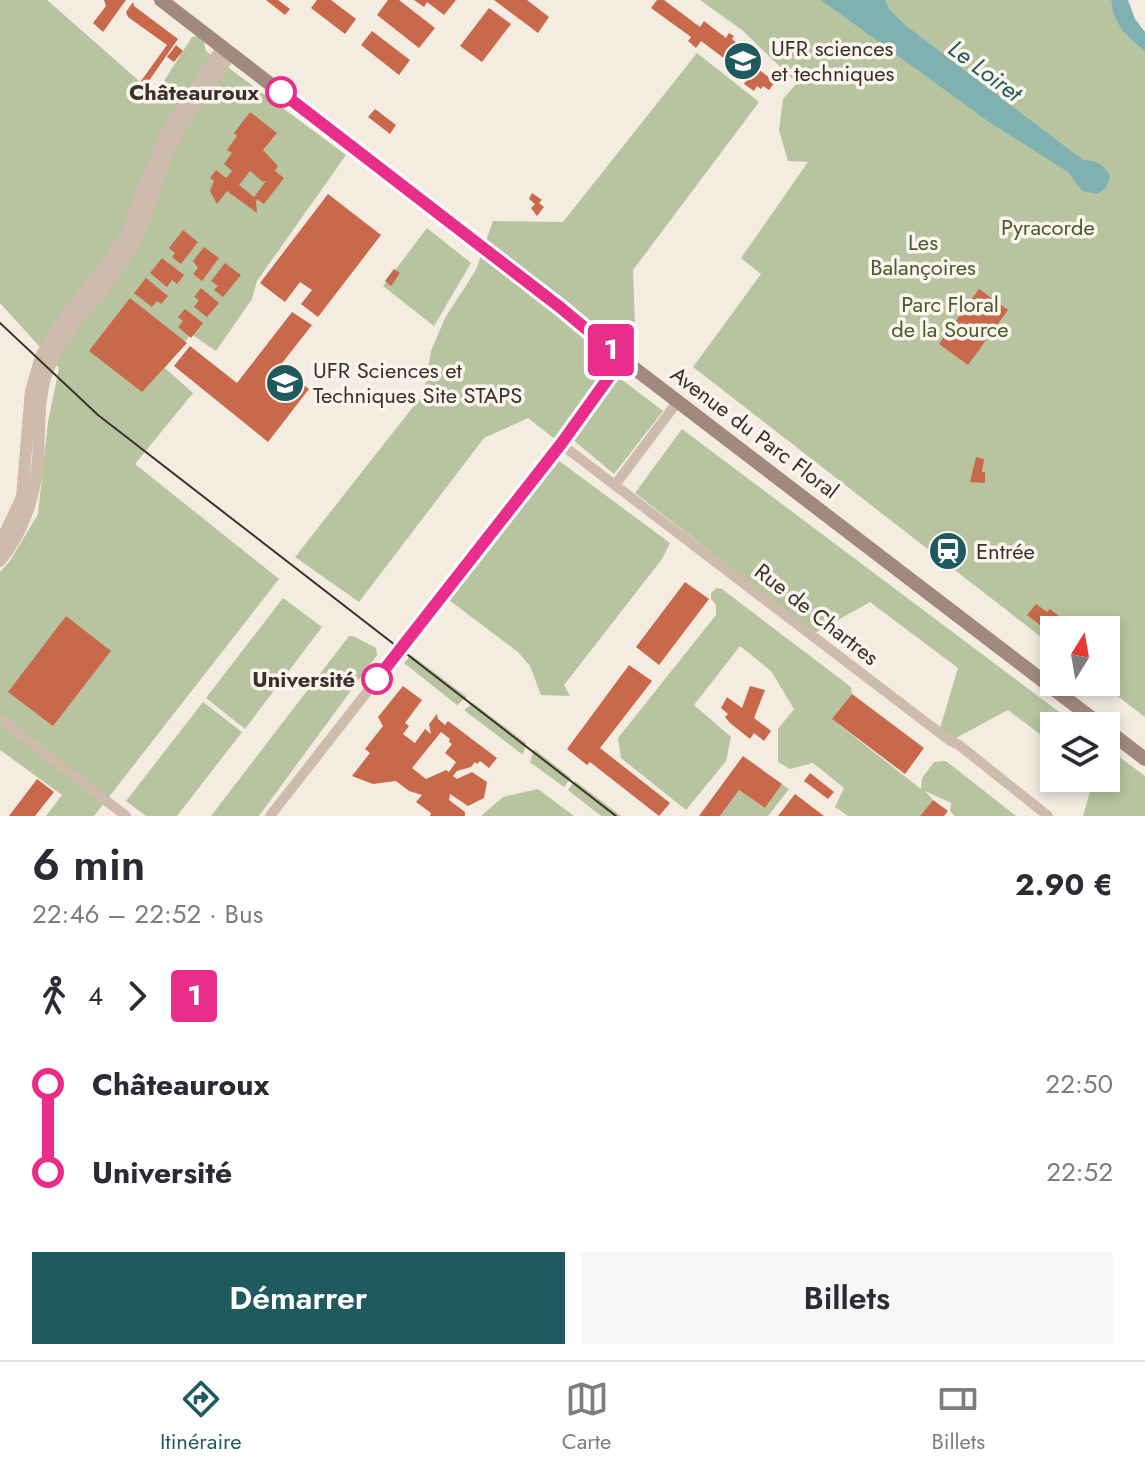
<!DOCTYPE html>
<html lang="fr">
<head>
<meta charset="utf-8">
<style>
	:root { --surface:#fff; --page:#f7f7f7; --text:#2b2b33; --muted:#7c7c81; --line:#e1e1e2; --accent:#1f5a5e }
	body { margin:0; font-family:Jost,sans-serif; background:var(--page); color:var(--text); height:100vh; display:flex; flex-direction:column; font-size:30px; white-space:nowrap }
	* { box-sizing:border-box; margin:0 }
	p { font-size:26px; color:var(--muted) }
	.icon { flex:none; width:44px; height:44px; fill:none; stroke:currentColor; stroke-width:2; stroke-linecap:round; stroke-linejoin:round }
	.map { position:relative; height:816px; overflow:hidden }
	.sheet { display:flex; flex-direction:column; background:var(--surface); flex:1 }
	.sheet>* { flex:none }
	.badge { padding:0 16px; border-radius:6px; font-size:28px; line-height:52px }
	.needle { width:52px; rotate:11deg }
	.tools { position:absolute; left:1040px; top:616px; display:grid; gap:16px }
	.tools a { display:grid; place-items:center; width:80px; height:80px; border-radius:0px; background:var(--surface); box-shadow:0 4px 12px #0003; font-size:40px }
	.map>.badge { position:absolute; translate:-50% -50%; box-shadow:0 0 0 4px #fff }
	.legs { display:flex; align-items:center; gap:12px; height:88px; padding:0 32px; font-size:26px }
	.legs p { margin-inline-start:auto }
	.headline { display:flex; align-items:center; justify-content:space-between; height:136px; padding:0 32px }
	h1 { font-size:44px; font-weight:600; line-height:60px }
	.button { display:flex; gap:16px; margin-top:auto; padding:16px 32px }
	.button a { flex:1; height:92px; border-radius:0px; background:var(--accent); color:#fff; font-size:32px; font-weight:600; line-height:92px; text-align:center }
	.button a+a { background:var(--page); color:var(--text) }
	ul { padding:0 32px; list-style:none }
	li { display:flex; align-items:center; gap:28px; height:88px; font-size:30px }
	li i { display:grid; place-items:center; width:12px; height:100%; margin:0 10px; background:currentColor }
	li i::after { content:''; width:20px; height:20px; margin:-10px; border:6px solid; border-radius:50%; background:var(--surface) }
	li p { margin-inline-start:auto }
	li:first-child i { background:linear-gradient(#0000 50%,currentColor 0) }
	li:last-child i { background:linear-gradient(currentColor 50%,#0000 0) }
	.tabs { display:flex; justify-content:space-around; align-items:center; height:112px; border-top:2px solid var(--line); background:var(--surface); font-size:22px; color:var(--muted) }
	.tabs a { display:grid; justify-items:center; gap:4px }
	.tabs .current { color:var(--accent) }
	.map>svg:first-child { display:block }
	.green { fill:#b8c4a0 }
	.water { fill:#7fb0b2 }
	.building { fill:#c8694b; fill-rule:evenodd }
	.lines { fill:none; stroke-linecap:round; stroke-linejoin:round }
	.minor { stroke:#cdbbac; stroke-width:10 }
	.tertiary { stroke:#cdbbac; stroke-width:12 }
	.secondary { stroke:#a18a7d; stroke-width:14 }
	.tram { stroke:#3b302b; stroke-width:2 }
	.line-1-casing { stroke:#fff; stroke-width:18 }
	.line-1 { stroke:#e92d8b; stroke-width:12 }
	.stop-1-dot { fill:#fff; stroke:#e92d8b; stroke-width:4 }
	.labels { text-anchor:middle; stroke-width:7; stroke-linejoin:round; paint-order:stroke }
	.poi-label { font-size:22px; fill:#3b302b; stroke:#fbf5ee; text-anchor:start }
	.stop-label { font-size:22px; font-weight:bold; fill:#3b302b; stroke:#fbf5ee; text-anchor:end }
	.park-label { font-size:22px; fill:#4a5a2e; stroke:#fbf5ee }
	.street-label { font-size:22px; fill:#3b302b; stroke:#fbf5ee }
	.water-label { font-size:24px; font-style:italic; fill:#1f5a5e; stroke:#fbf5ee }
</style>
</head>
<body>
<div class="map">
<svg width="1145" height="816" viewBox="0 0 1145 816">
	<rect width="100%" height="100%" fill="#f4ebe1"/>
	<!-- green -->
	<g class="green">
		<polygon points="0,0 47,0 155,95 192,37 197,36 204,42 206,51 346,155 257,281 252,299 216,351 191,334 165,368 193,393 135,464 279,579 94,816 46,816 62,795 0,750 0,572 10,561 38,514 48,422 59,368 0,303"/>
		<path d="M700,0H1111C1113,20 1129,40 1145,51V717L1099,682H1106V630H1054V647L693,367L761,274L741,258L808,162L788,161L779,130L783,99L797,83L742,30Z"/>
		<polygon points="697,53 759,102 633,270 635,326 622,359 561,444 528,418 484,438 359,602 295,557 424,393 431,351 445,318 476,270 493,221 563,222"/>
		<polygon points="427,228 471,263 434,326 383,286"/>
		<polygon points="617,376 663,411 614,474 572,439"/>
		<polygon points="682,429 1078,726 1054,726 1054,745 1008,710 954,739 940,728 958,668 870,602 815,633 635,493"/>
		<polygon points="558,460 670,543 662,559 564,685 570,696 541,695 530,666 518,652 449,600"/>
		<polygon points="717,588 722,589 851,687 852,694 833,720 921,789 922,778 934,762 946,761 1016,816 955,816 950,811 951,803 925,791 933,800 920,816 848,816 835,807 844,788 813,763 790,769 778,762 778,729 794,709 771,671 740,646 694,705 731,737 726,761 686,810 621,758 618,738 716,615 716,605 711,599 711,593"/>
		<polygon points="283,598 322,627 245,729 206,698"/>
		<polygon points="349,636 353,636 376,648 377,655 259,816 211,816"/>
		<polygon points="411,655 467,697 457,705 404,663"/>
		<polygon points="203,702 242,732 177,816 146,816 126,801"/>
		<polygon points="473,703 526,743 523,755 464,710"/>
		<polygon points="1106,747 1145,776 1145,816 1083,816 1094,778 1106,778"/>
		<polygon points="534,749 571,778 564,787 530,762"/>
		<polygon points="575,781 621,816 601,816 568,790"/>
		<polygon points="782,784 789,789 768,816 720,816 739,790 765,808"/>
		<polygon points="538,789 574,816 481,816 503,797"/>
	</g>
	<!-- water -->
	<g class="water">
		<path d="M821,0H885L889,9L905,25L1083,160C1096,161 1103,163 1110,176L1106,188L1097,194L1082,191L1068,172L989,122Z"/>
		<path d="M1111,0H1128L1135,19L1145,32V51C1127,38 1113,23 1111,0Z"/>
	</g>
	<!-- building -->
	<g class="building">
		<polygon points="104,0 126,0 103,32 93,23 106,6"/>
		<polygon points="266,0 278,0 290,9 285,15"/>
		<polygon points="317,0 331,0 356,19 345,34 311,8"/>
		<polygon points="388,0 399,0 435,28 419,48 377,15"/>
		<polygon points="414,0 456,0 444,15 427,2 424,7"/>
		<polygon points="494,0 527,0 549,17 538,33"/>
		<polygon points="657,0 664,0 700,27 704,21 726,38 729,33 734,36 732,39 744,49 746,46 751,49 747,54 762,65 758,69 775,82 769,90 763,86 761,89 757,86 754,91 744,84 749,77 701,41 696,48 688,41 691,37 651,8"/>
		<polygon points="133,2 134,6 178,39 146,85 141,81 167,45 128,17 126,12"/>
		<polygon points="489,8 511,24 482,62 460,46"/>
		<polygon points="372,31 410,60 399,75 361,45"/>
		<polygon points="176,45 183,51 174,62 167,57"/>
		<polygon points="375,109 396,125 390,134 368,117"/>
		<path d="M250,112L277,133L263,150L278,166L275,171L284,178L264,204L257,199L256,201L257,213L227,191L217,204L210,191L214,181L210,178L216,170L226,178L232,171L224,164L232,153L227,150L237,136L234,133ZM250,171L263,182L266,181L254,197L239,185Z"/>
		<polygon points="532,193 542,200 539,203 544,207 537,216 531,208 535,204 529,199"/>
		<polygon points="328,194 381,235 318,317 301,304 312,290 300,282 285,302 260,283"/>
		<polygon points="183,230 198,242 181,264 172,257 175,253 169,248"/>
		<polygon points="204,247 219,258 202,281 193,274 198,268 193,261"/>
		<polygon points="162,258 184,275 177,284 172,280 167,287 150,273"/>
		<polygon points="225,263 241,275 223,297 214,290 218,286 211,281"/>
		<polygon points="394,269 400,273 391,286 385,281"/>
		<polygon points="146,278 168,296 161,304 157,301 152,307 134,293"/>
		<polygon points="201,288 219,303 207,317 194,307 199,300 194,297"/>
		<polygon points="979,289 1008,310 968,365 939,344"/>
		<polygon points="130,298 187,343 142,392 89,351"/>
		<polygon points="185,309 203,323 191,338 178,327 183,321 178,317"/>
		<polygon points="292,312 312,325 279,367 309,389 268,442 174,366 190,346 237,383"/>
		<polygon points="976,457 984,459 982,472 985,472 985,483 970,482"/>
		<polygon points="685,582 709,599 659,665 636,647"/>
		<polygon points="1036,604 1047,612 1050,609 1077,630 1057,630 1046,622 1040,625 1027,615"/>
		<polygon points="66,616 111,651 53,726 8,692"/>
		<polygon points="629,665 652,681 600,748 670,803 659,816 590,762 587,765 567,749"/>
		<path d="M403,686L422,700L405,723L409,726L403,734L415,743L425,729L431,734L429,724L437,714L438,719L445,725L448,721L497,758L489,768L480,761L477,764L475,762L471,767L457,771L453,776L457,779L472,772L487,782L484,798L468,806L450,794L449,800L465,812V816H430L431,813L416,802L422,795L409,791L396,781L373,784L352,776L370,753L365,749L383,726L378,717ZM441,732L450,739L449,742L452,744L445,753L456,762L449,772L446,770L426,779L412,768Z"/>
		<polygon points="750,686 765,690 754,718 771,731 764,741 754,733 750,739 730,723 725,717 728,714 721,708 727,697 742,708"/>
		<polygon points="852,694 924,748 905,774 832,719"/>
		<polygon points="743,756 782,784 765,808 739,790 720,816 699,816"/>
		<polygon points="810,773 834,792 828,799 804,781"/>
		<polygon points="37,779 54,792 35,816 9,816"/>
		<polygon points="795,794 824,816 778,816"/>
		<polygon points="933,800 948,811 944,816 920,816"/>
	</g>
	<g class="lines">
		<!-- minor -->
		<g class="minor">
			<polyline points="561,444 949,740 959,745 1048,816"/>
			<polyline points="615,485 678,401"/>
			<polyline points="0,719 126,816"/>
			<polyline points="270,816 561,444 622,359"/>
		</g>
		<!-- tertiary -->
		<g class="tertiary">
			<polyline points="0,544 22,497 31,391 41,357 53,333 114,253 129,229 144,185 168,130 222,48"/>
			<path d="M0,561C23,533 35,496 38,460C40,430 37,398 48,369C67,323 107,291 131,249C151,213 158,172 176,136C191,107 214,82 230,54"/>
		</g>
		<!-- secondary -->
		<g class="secondary">
			<polyline points="161,0 561,308 613,352 1102,726"/>
			<polyline points="1106,729 1145,759"/>
		</g>
		<!-- tram -->
		<polyline class="tram" points="0,323 98,415 616,816"/>
	</g>
	<g class="lines">
		<defs>
			<polyline id="line-1" points="281,92 561,308 622,359 561,444 377,679"/>
		</defs>
		<!-- line-1 casing -->
		<use href="#line-1" class="line-1-casing"/>
		<!-- line-1 -->
		<use href="#line-1" class="line-1"/>
	</g>
	<!-- icons -->
	<defs>
		<symbol id="university-disc" viewBox="-11 -11 22 22"><circle r="9.5" fill="#1f5a5e" stroke="#fbf5ee"/><path d="M0-5L7-2L0 1L-7-2ZM-4 1L0 2.5L4 1V4Q0 6-4 4Z" fill="#fff"/></symbol>
		<symbol id="station-disc" viewBox="-11 -11 22 22"><circle r="9.5" fill="#1f5a5e" stroke="#fbf5ee"/><path d="M-3-6H3Q5-6 5-4V2Q5 4 3 4L4.5 6H3L1.5 4h-3L-3 6H-4.5L-3 4Q-5 4-5 2V-4Q-5-6-3-6ZM-3.5-4v3h7v-3ZM-3.5 1v1.5H-2V1ZM2 1v1.5H3.5V1Z" fill="#fff"/></symbol>
	</defs>
	<g fill-rule="evenodd">
		<use href="#university-disc" x="721" y="39" width="44" height="44"/>
		<use href="#university-disc" x="263" y="361" width="44" height="44"/>
		<use href="#station-disc" x="926" y="529" width="44" height="44"/>
	</g>
	<!-- markers -->
	<g class="stop-1-dot">
		<circle cx="281" cy="92" r="14"/>
		<circle cx="377" cy="679" r="14"/>
	</g>
	<g class="labels">
		<!-- poi labels -->
		<g class="poi-label">
			<text x="771" y="56">UFR sciences<tspan x="771" dy="25">et techniques</tspan></text>
			<text x="313" y="378">UFR Sciences et<tspan x="313" dy="25">Techniques Site STAPS</tspan></text>
			<text x="976" y="559">Entrée</text>
		</g>
		<!-- stop labels -->
		<g class="stop-label">
			<text x="259" y="100">Châteauroux</text>
			<text x="355" y="687">Université</text>
		</g>
		<!-- park labels -->
		<g class="park-label">
			<text x="1048" y="235">Pyracorde</text>
			<text x="923" y="250">Les<tspan x="923" dy="25">Balançoires</tspan></text>
			<text x="950" y="312">Parc Floral<tspan x="950" dy="25">de la Source</tspan></text>
		</g>
		<!-- street labels -->
		<g class="street-label">
			<text transform="translate(755 432) rotate(37)" y="8">Avenue du Parc Floral</text>
			<text transform="translate(817 614) rotate(38)" y="8">Rue de Chartres</text>
		</g>
		<!-- water labels -->
		<g class="water-label">
			<text transform="translate(985 71) rotate(37)" y="8">Le Loiret</text>
		</g>
	</g>
</svg>
<div class="tools">
<a><svg class="needle" viewBox="-14 -14 28 28"><path d="M0-13l5 13h-10z" fill="#e53935"/><path d="M0 13l5-13h-10z" fill="#7c7c81"/></svg></a>
<a><svg class="icon" aria-label="layers" viewBox="0 0 24 24"><path d="M12 4l9 5-9 5-9-5zM3 14l9 5 9-5"/></svg></a>
</div>
<b class="badge" style="left:611px;top:350px;background:#e92d8b;color:#fff">1</b>
</div>
<section class="sheet">
<div class="headline"><div><h1>6 min</h1><p>22:46 – 22:52 · Bus</p></div><b>2.90 €</b></div>
<div class="legs"><svg class="icon" aria-label="walk" viewBox="0 0 24 24"><circle cx="13" cy="4" r="2"/><path d="M13 8l-2 6 4 7M11 14l-3 7M7 12l3-4h3l4 4"/></svg>4<svg class="icon" aria-label="forward" viewBox="0 0 24 24"><path d="M9 5l7 7-7 7"/></svg><b class="badge" style="background:#e92d8b;color:#fff">1</b></div>
<ul>
<li><i style="color:#e92d8b"></i><b>Châteauroux</b><p>22:50</p></li>
<li><i style="color:#e92d8b"></i><b>Université</b><p>22:52</p></li>
</ul>
<div class="button"><a>Démarrer</a><a>Billets</a></div>
</section>
<nav class="tabs">
<a class="current"><svg class="icon" aria-label="directions" viewBox="0 0 24 24"><path d="M12 3l9 9-9 9-9-9zM9 14v-3h6M13 9l2 2-2 2"/></svg>Itinéraire</a>
<a><svg class="icon" aria-label="map" viewBox="0 0 24 24"><path d="M3 6l6-2 6 2 6-2v14l-6 2-6-2-6 2zM9 4v14M15 6v14"/></svg>Carte</a>
<a><svg class="icon" aria-label="tickets" viewBox="0 0 24 24"><path d="M3 7h18v10H3zM15 7v10"/></svg>Billets</a>
</nav>
</body>
</html>
